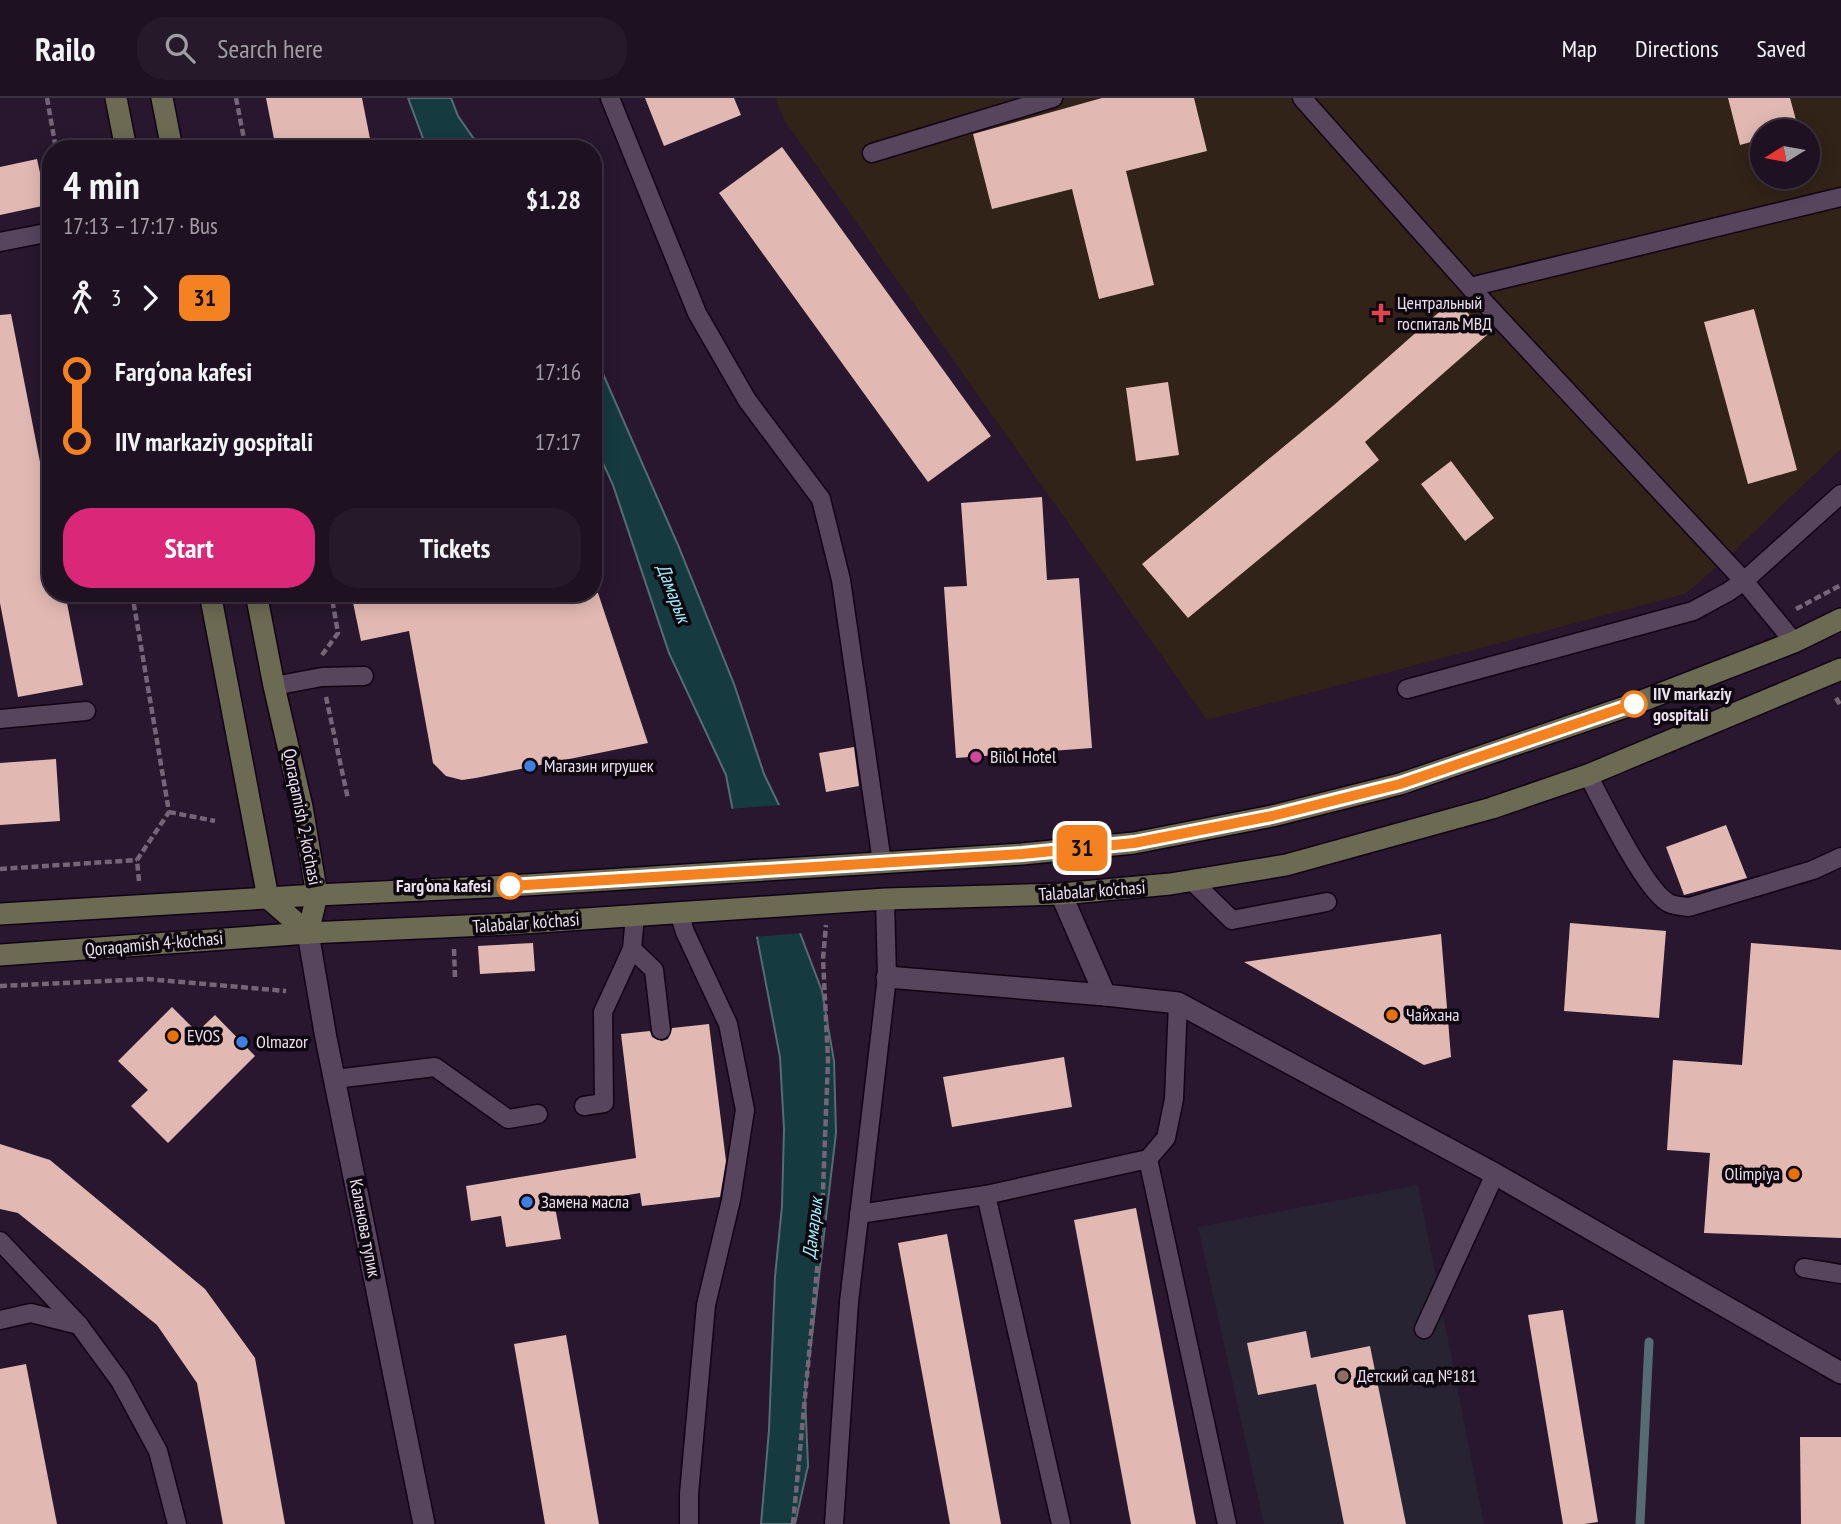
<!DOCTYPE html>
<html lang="en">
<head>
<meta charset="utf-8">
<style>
	:root { --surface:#1e1122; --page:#261a2a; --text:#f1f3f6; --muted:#a19da5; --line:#3c3140; --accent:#db2777 }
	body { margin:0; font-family:"PT Sans Narrow",sans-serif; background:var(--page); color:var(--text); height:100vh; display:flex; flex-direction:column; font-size:26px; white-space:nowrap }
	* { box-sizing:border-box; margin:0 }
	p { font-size:23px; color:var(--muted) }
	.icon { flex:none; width:38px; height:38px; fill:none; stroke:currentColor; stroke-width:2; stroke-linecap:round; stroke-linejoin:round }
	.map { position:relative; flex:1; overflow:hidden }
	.details { position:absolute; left:42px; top:42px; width:560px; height:462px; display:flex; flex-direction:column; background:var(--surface); border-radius:28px; box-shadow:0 4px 18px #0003,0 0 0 2px var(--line) }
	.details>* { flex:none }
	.badge { padding:0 14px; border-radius:10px; font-size:24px; line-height:46px }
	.needle { width:46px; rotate:259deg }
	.fabs { position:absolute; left:1750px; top:21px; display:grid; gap:14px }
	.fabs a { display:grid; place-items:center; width:70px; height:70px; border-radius:50%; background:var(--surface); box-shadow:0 4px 18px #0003,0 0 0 2px var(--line); font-size:35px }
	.map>.badge { position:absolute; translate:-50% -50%; box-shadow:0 0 0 4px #fff }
	.legs { display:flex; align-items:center; gap:10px; height:77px; padding:0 21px; font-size:23px }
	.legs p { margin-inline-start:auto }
	.head { display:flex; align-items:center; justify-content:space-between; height:119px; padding:0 21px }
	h1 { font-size:38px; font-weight:800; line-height:52px }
	.primary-button { display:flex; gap:14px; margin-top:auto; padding:14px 21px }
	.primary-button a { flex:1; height:80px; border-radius:28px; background:var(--accent); color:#fff; font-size:28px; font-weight:800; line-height:80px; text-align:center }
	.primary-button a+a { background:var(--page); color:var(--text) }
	ul { padding:0 21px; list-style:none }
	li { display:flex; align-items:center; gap:24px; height:70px; font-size:26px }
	li i { display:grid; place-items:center; width:10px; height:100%; margin:0 9px; background:currentColor }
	li i::after { content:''; width:18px; height:18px; margin:-9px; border:5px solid; border-radius:50%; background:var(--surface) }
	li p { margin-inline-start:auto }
	li:first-child i { background:linear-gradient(#0000 50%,currentColor 0) }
	li:last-child i { background:linear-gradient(currentColor 50%,#0000 0) }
	header { display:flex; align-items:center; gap:42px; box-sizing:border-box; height:98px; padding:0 35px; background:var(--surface); border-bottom:2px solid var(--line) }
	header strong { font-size:33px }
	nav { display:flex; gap:38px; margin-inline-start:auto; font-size:24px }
	.search { width:490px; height:63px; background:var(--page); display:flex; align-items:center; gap:18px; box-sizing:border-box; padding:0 24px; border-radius:28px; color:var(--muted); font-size:26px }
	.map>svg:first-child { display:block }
	.education { fill:#272333 }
	.medical { fill:#312317; fill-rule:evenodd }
	.water { fill:#153a3f; stroke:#566c74; stroke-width:2 }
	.pier { fill:#28172e }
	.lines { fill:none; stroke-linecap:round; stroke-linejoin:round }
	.stream { stroke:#566c74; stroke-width:9 }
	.building { fill:#e2b9b2 }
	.lane-casing { stroke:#110315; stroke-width:21 }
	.street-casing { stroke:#110315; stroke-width:24 }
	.secondary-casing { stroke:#110315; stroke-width:24 }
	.path { stroke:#746579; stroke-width:4.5; stroke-dasharray:7 3.5; stroke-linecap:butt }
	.lane { stroke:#57445d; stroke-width:18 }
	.street { stroke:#57445d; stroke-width:21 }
	.secondary { stroke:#6c6a52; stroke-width:21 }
	.line-1-casing { stroke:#fff; stroke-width:16 }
	.line-1 { stroke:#f58220; stroke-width:10 }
	.health-dot { fill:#e0444e; stroke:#0d060f; stroke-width:2.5 }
	.stop-1-dot { fill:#fff; stroke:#f58220; stroke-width:3.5 }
	.hotel-dot { fill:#d1479c; stroke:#0d060f; stroke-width:2.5 }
	.shop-dot { fill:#3f7fe0; stroke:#0d060f; stroke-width:2.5 }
	.food-dot { fill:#e8710a; stroke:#0d060f; stroke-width:2.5 }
	.education-dot { fill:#8d6e63; stroke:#0d060f; stroke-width:2.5 }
	.labels { text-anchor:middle; stroke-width:7; stroke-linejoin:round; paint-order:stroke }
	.poi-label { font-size:18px; fill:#ece0ef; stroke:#0d060f; text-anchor:start }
	.stop-label { font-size:18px; font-weight:bold; fill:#ece0ef; stroke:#0d060f; text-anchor:start }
	.street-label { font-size:18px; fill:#ece0ef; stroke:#0d060f }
	.water-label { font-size:19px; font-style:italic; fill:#9ceff9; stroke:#0d060f }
</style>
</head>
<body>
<header>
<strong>Railo</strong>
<div class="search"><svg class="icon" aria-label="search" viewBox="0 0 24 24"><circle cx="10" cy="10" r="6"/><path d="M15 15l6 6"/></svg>Search here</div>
<nav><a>Map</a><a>Directions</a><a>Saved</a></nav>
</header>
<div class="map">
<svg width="1841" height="1426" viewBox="0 0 1841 1426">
	<rect width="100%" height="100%" fill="#28172e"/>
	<!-- education -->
	<polygon class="education" points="1418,1087 1484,1426 1264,1426 1198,1129"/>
	<!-- medical -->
	<path class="medical" d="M775,0H1841V351L1725,462L1685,496L1207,622L785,23ZM1762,33H1808V79H1762Z"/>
	<!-- water -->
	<g class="water">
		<polygon points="408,0 451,0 458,18 481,51 427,51"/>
		<polygon points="593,253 678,447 734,586 764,676 779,707 800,835 822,893 834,963 836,1035 805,1297 808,1368 795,1426 761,1426 769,1332 775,1179 782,1108 784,1031 780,959 726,677 669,555 613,387 593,343"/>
	</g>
	<!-- pier -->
	<polygon class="pier" points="782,707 803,835 752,839 729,711"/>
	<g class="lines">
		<!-- stream -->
		<polyline class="stream" points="1640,1426 1649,1244"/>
	</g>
	<!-- building -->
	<g class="building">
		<polygon points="266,0 362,0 372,51 276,51"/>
		<polygon points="645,0 734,0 741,17 664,48"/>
		<polygon points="1102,0 1194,0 1207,53 1126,73 1154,187 1099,201 1072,91 992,111 973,36"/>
		<polygon points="1728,0 1790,0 1799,33 1762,33 1762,41 1740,47"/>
		<polygon points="782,49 991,338 928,384 719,95"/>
		<polygon points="37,61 47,107 0,117 0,69"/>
		<polygon points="1455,200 1487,237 1365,344 1379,362 1188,520 1142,466 1334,307"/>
		<polygon points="1754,211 1797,372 1748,386 1704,224"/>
		<polygon points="11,216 51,420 51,495 65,495 83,587 18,599 0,505 0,217"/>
		<polygon points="1168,284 1179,357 1136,363 1126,290"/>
		<polygon points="1451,363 1494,420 1465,443 1421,386"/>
		<polygon points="1042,399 1047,482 1079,480 1092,650 956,660 944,489 967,488 961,405"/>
		<polygon points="351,495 598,495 648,645 476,680 462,682 446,678 433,665 409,533 361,543"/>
		<polygon points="854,649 859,688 826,694 819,655"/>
		<polygon points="56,661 60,723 0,727 0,665"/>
		<polygon points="1726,727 1747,780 1684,797 1666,749"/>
		<polygon points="1570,825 1666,833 1659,920 1564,913"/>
		<polygon points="1441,836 1451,959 1424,967 1244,864"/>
		<polygon points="533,845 535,873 480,876 478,848"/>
		<polygon points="1751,845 1841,852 1841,1140 1704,1135 1710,1055 1667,1052 1673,962 1742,967"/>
		<polygon points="172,909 197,934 215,917 255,958 168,1045 131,1008 148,992 118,963"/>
		<polygon points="709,926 726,1063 720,1099 642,1108 640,1095 555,1109 561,1141 506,1149 501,1118 471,1123 466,1088 636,1060 621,936 650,933 652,939 662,943 668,941 672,930"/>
		<polygon points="1064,959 1072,1009 952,1029 943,979"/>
		<polygon points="0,1046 50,1062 205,1191 255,1260 285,1426 223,1426 197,1285 157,1227 18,1115 0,1111"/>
		<polygon points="1136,1110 1196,1426 1131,1426 1074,1122"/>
		<polygon points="947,1136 1001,1426 950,1426 898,1145"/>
		<polygon points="1563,1212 1598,1424 1584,1426 1563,1426 1528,1217"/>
		<polygon points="1306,1233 1311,1260 1370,1248 1406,1426 1344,1426 1316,1286 1258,1297 1247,1245"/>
		<polygon points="566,1237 599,1426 545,1426 514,1246"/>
		<polygon points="26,1266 57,1426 0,1426 0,1271"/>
		<polygon points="1800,1339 1841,1339 1841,1426 1801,1426"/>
	</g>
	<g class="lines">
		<defs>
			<g id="lane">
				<polyline points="610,0 697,215 747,302 821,401 841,482 882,764"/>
				<polyline points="1302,0 1470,189 1744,483 1794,544"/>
				<polyline points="872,55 1053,0"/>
				<polyline points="0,144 51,134"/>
				<polyline points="1470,189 1841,99"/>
				<polyline points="274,588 322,579 364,578"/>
				<polyline points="1407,591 1693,513 1728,494 1744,483 1841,396"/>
				<polyline points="0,621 86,613"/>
				<path d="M1588,677C1602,704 1644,790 1667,804C1672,808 1682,808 1689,809L1813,772L1841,759"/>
				<polyline points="1191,782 1232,822 1327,804"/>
				<polyline points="679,815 685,834 728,926 745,1012 731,1102 706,1207 689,1396 689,1426"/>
				<polyline points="632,851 654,872 661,932"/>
				<polyline points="335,981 435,969 508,1021 538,1016"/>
				<polyline points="584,1008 604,1005 603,914 632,851 635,818"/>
				<polyline points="1148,1061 1166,1040 1174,1001 1178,905"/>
				<polyline points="986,1097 1061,1426"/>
				<polyline points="859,1116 986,1097 1148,1061 1227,1426"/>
				<polyline points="0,1143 79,1227"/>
				<polyline points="1804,1170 1841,1176"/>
				<polyline points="0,1222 31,1215 79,1227 120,1283 158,1353 177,1426"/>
				<polyline points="1424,1231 1495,1076"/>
				<polyline points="834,1426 849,1204 887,879 885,801"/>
			</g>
			<g id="street">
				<polyline points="1061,796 1105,897 1178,905 1495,1076 1841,1275"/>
				<polyline points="308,835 326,940 424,1426"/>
				<polyline points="887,879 1105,897"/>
			</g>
			<g id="secondary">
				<polyline points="116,0 126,51"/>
				<polyline points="162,0 172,51"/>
				<polyline points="210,495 268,800 308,835"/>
				<polyline points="256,495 274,588 302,709 317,797 308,835"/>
				<polyline points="0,816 317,797 510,788 1022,756 1134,745 1272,718 1400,686 1634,606 1794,544 1841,521"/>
				<polyline points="0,857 308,835 508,826 885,801 1061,796 1170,786 1286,767 1492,710 1588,677 1841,571"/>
			</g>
		</defs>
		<!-- lane casing -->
		<use href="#lane" class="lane-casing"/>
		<!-- street casing -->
		<use href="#street" class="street-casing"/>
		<!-- secondary casing -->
		<use href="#secondary" class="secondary-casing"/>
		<!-- path -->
		<g class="path">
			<polyline points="47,0 56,51"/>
			<polyline points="236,0 246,51"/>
			<polyline points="132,495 169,714 137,762 139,783"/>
			<polyline points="1796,511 1841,487"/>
			<polyline points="322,557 338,535 331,495"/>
			<polyline points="326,599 348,701"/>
			<polyline points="1836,600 1841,608"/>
			<polyline points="169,714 215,723"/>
			<polyline points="0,771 137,762"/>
			<polyline points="454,851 455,881"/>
			<polyline points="0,888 147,881 286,893"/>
			<polyline points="793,1426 822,1119 828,962 823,861 826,827"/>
		</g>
		<!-- lane -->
		<use href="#lane" class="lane"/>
		<!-- street -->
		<use href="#street" class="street"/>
		<!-- secondary -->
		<use href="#secondary" class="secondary"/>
	</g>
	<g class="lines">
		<defs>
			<polyline id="line-1" points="510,788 1022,756 1134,745 1272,718 1400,686 1634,606"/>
		</defs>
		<!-- line-1 casing -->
		<use href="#line-1" class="line-1-casing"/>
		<!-- line-1 -->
		<use href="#line-1" class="line-1"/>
	</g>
	<!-- markers -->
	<path class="health-dot" d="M1377.5 204.5h7v7h7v7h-7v7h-7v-7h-7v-7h7z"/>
	<g class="stop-1-dot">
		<circle cx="1634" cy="606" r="12"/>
		<circle cx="510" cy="788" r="12"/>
	</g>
	<circle class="hotel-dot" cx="976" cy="659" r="7"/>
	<g class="shop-dot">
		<circle cx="530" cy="668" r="7"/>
		<circle cx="242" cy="944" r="7"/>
		<circle cx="527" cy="1104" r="7"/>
	</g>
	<g class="food-dot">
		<circle cx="1392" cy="917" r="7"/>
		<circle cx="173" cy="938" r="7"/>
		<circle cx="1794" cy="1076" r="7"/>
	</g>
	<circle class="education-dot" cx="1343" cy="1278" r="7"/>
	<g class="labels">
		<!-- poi labels -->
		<g class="poi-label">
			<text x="1397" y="211">Центральный<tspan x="1397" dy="21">госпиталь МВД</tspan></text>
			<text x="990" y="665">Bilol Hotel</text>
			<text x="544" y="674">Магазин игрушек</text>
			<text x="1406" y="923">Чайхана</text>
			<text x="187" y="944">EVOS</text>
			<text x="256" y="950">Olmazor</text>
			<text x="1780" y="1082" text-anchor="end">Olimpiya</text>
			<text x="541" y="1110">Замена масла</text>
			<text x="1357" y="1284">Детский сад №181</text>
		</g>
		<!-- stop labels -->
		<g class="stop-label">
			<text x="1653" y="602">IIV markaziy<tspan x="1653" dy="21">gospitali</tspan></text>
			<text x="491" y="794" text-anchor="end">Farg‘ona kafesi</text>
		</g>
		<!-- street labels -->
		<g class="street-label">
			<text transform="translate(302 719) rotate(79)" y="6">Qoraqamish 2-ko'chasi</text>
			<text transform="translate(1092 793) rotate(-4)" y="6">Talabalar ko'chasi</text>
			<text transform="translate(526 825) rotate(-4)" y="6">Talabalar ko'chasi</text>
			<text transform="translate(154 846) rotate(-5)" y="6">Qoraqamish 4-ko'chasi</text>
			<text transform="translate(365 1130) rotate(79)" y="6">Каланова тупик</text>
		</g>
		<!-- water labels -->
		<g class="water-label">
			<text transform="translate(674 495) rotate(69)" y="7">Дамарык</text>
			<text transform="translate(812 1130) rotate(-83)" y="7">Дамарык</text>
		</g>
	</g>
</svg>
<div class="fabs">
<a><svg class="needle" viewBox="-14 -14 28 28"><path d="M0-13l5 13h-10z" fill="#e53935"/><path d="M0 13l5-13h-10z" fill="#a19da5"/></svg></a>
</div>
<b class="badge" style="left:1082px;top:750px;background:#f58220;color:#111">31</b>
<section class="details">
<div class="head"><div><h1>4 min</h1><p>17:13 – 17:17 · Bus</p></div><b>$1.28</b></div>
<div class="legs"><svg class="icon" aria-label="walk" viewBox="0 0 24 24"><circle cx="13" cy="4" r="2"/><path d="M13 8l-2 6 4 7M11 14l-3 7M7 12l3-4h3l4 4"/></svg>3<svg class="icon" aria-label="forward" viewBox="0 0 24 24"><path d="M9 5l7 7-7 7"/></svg><b class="badge" style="background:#f58220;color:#111">31</b></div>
<ul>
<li><i style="color:#f58220"></i><b>Farg‘ona kafesi</b><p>17:16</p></li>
<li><i style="color:#f58220"></i><b>IIV markaziy gospitali</b><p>17:17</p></li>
</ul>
<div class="primary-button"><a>Start</a><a>Tickets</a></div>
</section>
</div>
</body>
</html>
